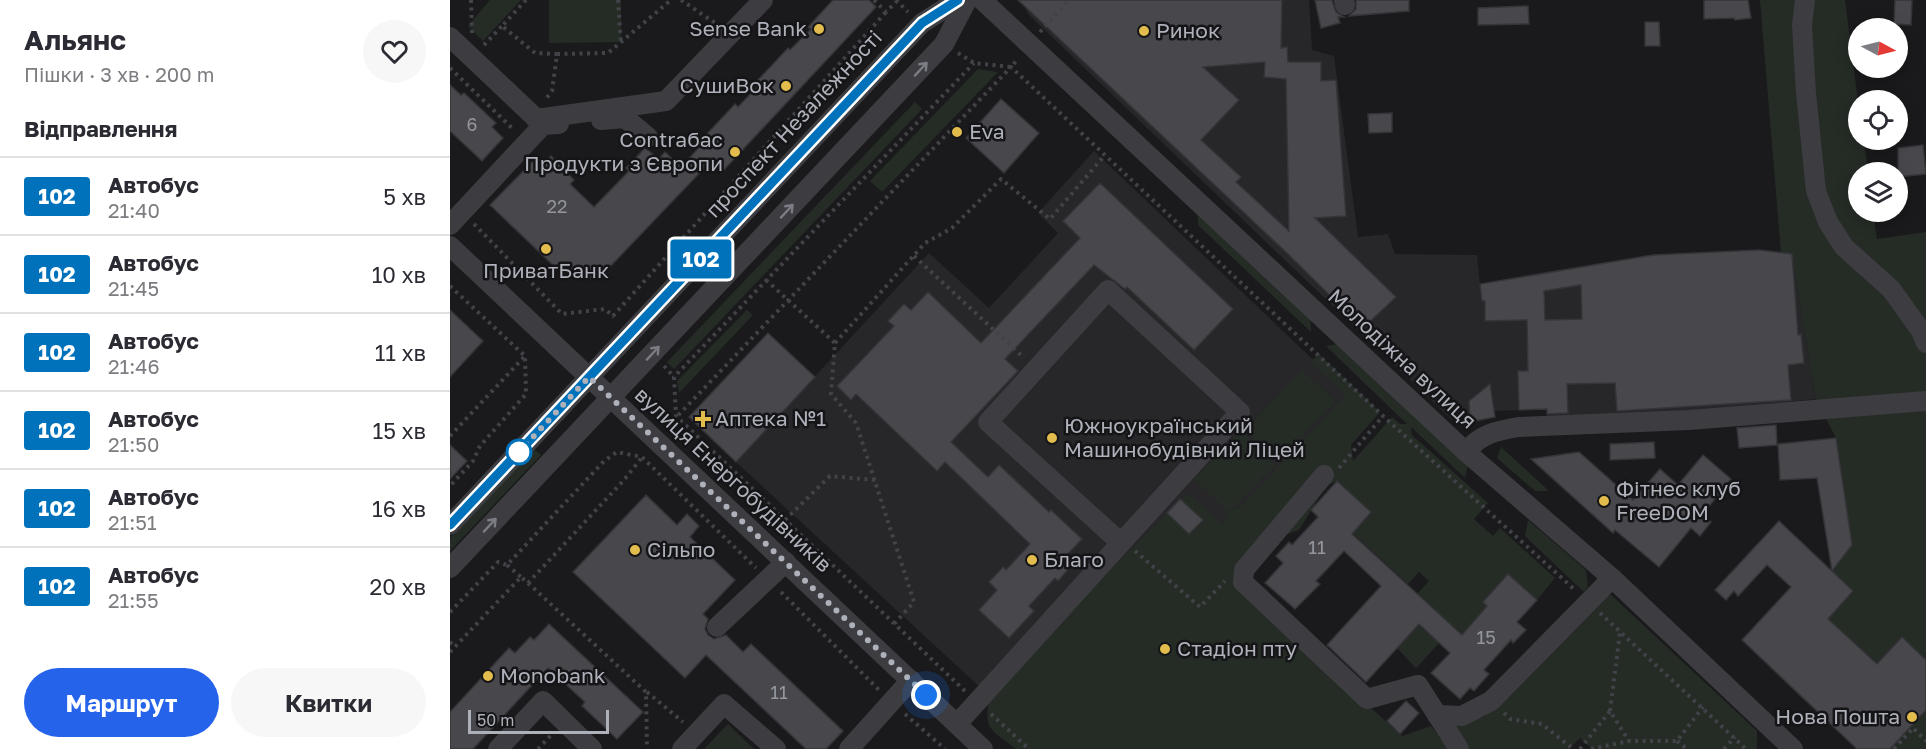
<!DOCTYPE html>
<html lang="uk">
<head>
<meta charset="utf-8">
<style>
	:root { --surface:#fff; --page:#f7f7f7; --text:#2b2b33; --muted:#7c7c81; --line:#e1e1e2; --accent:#2563eb }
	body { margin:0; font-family:"Golos Text",sans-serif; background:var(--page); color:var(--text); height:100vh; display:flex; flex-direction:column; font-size:22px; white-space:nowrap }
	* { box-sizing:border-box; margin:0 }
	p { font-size:20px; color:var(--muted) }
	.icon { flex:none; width:33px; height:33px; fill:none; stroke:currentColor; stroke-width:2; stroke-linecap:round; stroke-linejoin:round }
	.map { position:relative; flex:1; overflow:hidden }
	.drawer { display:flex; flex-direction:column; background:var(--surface); width:450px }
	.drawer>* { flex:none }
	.badge { padding:0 12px; border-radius:4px; font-size:21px; line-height:39px }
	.needle { width:39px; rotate:97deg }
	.tools { position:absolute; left:1398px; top:18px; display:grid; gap:12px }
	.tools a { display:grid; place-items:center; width:60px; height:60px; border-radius:50%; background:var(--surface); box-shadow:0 3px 15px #0003; font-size:30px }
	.scale { position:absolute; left:18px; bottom:15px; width:141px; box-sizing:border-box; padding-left:6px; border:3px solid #aeb1ba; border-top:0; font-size:16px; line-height:21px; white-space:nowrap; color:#aeb1ba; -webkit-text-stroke:4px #151517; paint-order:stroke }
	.you { position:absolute; width:30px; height:30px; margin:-15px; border:4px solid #fff; border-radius:50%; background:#1a73e8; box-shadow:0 0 0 9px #1a73e833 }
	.map>.badge { position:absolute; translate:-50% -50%; box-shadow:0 0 0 3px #fff }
	h2 { padding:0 24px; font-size:22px; line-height:54px }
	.round { display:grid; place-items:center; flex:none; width:63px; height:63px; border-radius:32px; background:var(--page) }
	.head { display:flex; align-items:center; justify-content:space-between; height:102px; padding:0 24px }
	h1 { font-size:28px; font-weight:700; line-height:45px }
	.action { display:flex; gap:12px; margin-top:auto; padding:12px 24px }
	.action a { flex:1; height:69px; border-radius:36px; background:var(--accent); color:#fff; font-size:24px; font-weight:700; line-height:69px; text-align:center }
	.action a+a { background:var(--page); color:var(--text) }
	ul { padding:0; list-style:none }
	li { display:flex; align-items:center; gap:18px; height:78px; padding:0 24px; border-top:2px solid var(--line) }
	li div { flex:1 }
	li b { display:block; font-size:22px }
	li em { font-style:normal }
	li .badge { min-width:66px; font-weight:700; text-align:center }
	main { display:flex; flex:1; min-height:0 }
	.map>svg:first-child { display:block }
	.built { fill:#272629 }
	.green { fill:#252c26 }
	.building { fill:#48474c; stroke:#353438; stroke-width:1.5; fill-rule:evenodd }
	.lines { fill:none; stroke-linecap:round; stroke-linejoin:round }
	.path { stroke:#424348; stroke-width:4; stroke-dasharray:3 4.5; stroke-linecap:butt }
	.minor { stroke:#3c3c41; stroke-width:20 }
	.oneway { stroke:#7b7c84 }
	.line-casing { stroke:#fff; stroke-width:14 }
	.line { stroke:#0072bc; stroke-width:9 }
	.walk { stroke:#aeb1ba; stroke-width:6; stroke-dasharray:0 10.8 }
	.poi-dot { fill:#e2bd4d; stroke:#151517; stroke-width:2 }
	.stop-dot { fill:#fff; stroke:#0072bc; stroke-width:3 }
	.labels { text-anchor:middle; stroke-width:5; stroke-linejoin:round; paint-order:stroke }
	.number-label { font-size:18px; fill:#94969e }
	.poi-label { font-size:21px; fill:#aeb1ba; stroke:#151517; text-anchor:start }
	.street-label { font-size:21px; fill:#aeb1ba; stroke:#151517 }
</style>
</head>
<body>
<main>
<section class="drawer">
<div class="head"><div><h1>Альянс</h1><p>Пішки · 3 хв · 200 m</p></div><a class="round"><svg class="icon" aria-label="heart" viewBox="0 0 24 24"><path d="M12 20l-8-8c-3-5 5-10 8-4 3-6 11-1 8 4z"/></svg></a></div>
<h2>Відправлення</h2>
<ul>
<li><span class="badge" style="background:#0072bc;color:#fff">102</span><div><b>Автобус</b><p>21:40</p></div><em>5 хв</em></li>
<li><span class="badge" style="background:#0072bc;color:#fff">102</span><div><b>Автобус</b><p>21:45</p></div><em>10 хв</em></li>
<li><span class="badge" style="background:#0072bc;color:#fff">102</span><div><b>Автобус</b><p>21:46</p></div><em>11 хв</em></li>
<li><span class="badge" style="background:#0072bc;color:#fff">102</span><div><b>Автобус</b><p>21:50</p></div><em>15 хв</em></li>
<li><span class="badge" style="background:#0072bc;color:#fff">102</span><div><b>Автобус</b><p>21:51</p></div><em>16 хв</em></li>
<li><span class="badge" style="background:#0072bc;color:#fff">102</span><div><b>Автобус</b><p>21:55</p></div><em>20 хв</em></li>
</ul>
<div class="action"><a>Маршрут</a><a>Квитки</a></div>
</section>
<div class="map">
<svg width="1476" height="749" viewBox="0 0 1476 749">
	<rect width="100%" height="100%" fill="#1a1a1c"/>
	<!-- built -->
	<g class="built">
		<polygon points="571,0 859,0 862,50 884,56 908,237 938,234 945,254 1027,255 1030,284 1203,255 1309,250 1342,254 1366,399 1252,410 1097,418 1097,409 1044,411 1040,385 1019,401 1020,422 1002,420 579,15"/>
		<polygon points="644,151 920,414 597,749 286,462 479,253 539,308 608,233 588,213"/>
	</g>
	<!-- green -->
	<g class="green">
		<polygon points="40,0 71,0 33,41 18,26"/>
		<polygon points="99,0 171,0 171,42 99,43"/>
		<polygon points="1310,0 1395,0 1408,102 1408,140 1414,140 1418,172 1408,172 1408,212 1423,212 1427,239 1476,232 1476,660 1427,664 1378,619 1403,592 1382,571 1402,545 1386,438 1366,399 1342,255 1331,253"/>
		<polygon points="528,69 548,72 432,192 420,181"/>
		<polygon points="465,102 472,109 224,369 217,362"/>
		<polygon points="748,207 860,312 861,332 748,225"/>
		<polygon points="297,310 303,315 229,393 227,381"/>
		<path d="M893,343L1018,464L1015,478L961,427L962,435L1038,503L1024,519L1043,536L1050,528L1105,578L1087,600L1058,574L1033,602L1040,608L1033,611L1012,635L967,594L979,581L969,572L958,584L899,530L911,524L921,512L887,481L876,486L849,530L827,538L794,570L856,649L952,736L981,726L998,749H566C535,725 535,730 540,691L738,493L773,524L778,512L744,479L791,431L825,465L780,511L790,507L895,395L860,362L869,354L930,412L901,445L903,461L942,417L950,424H957L876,346Z"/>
		<polygon points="852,370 885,401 829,462 795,431"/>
		<polygon points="1051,447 1099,491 1085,491 1047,458"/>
		<polygon points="84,449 91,455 0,551 0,538"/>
		<polygon points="1078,520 1136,570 1138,587 1134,592 1075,536"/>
		<polygon points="1161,595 1307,731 1307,749 1142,749 1130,738 1119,749 1019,749 1003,723 1034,717 1148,597"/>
		<polygon points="966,621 989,643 966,668 947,648 960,633"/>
		<polygon points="1476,710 1476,749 1440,749"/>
		<polygon points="278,724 304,749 254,749"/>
	</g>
	<!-- building -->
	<g class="building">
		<polygon points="383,0 419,0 426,7 271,173 260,162 154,273 141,278 120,277 107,269 40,205 83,161 89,168 101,156 124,180 120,184 144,207 179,171 176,168 195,148 209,159 215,152 231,167 258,138 255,136 285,104 288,107 311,83 308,80 338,48 340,50 361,29 358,27"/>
		<path d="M568,0H832L831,48L837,47L838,62H871V81L886,80L896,216L865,218L946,297L913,328L839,255ZM815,62L814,77L836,79L839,231L786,182L791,177L751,140L789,100L753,67Z"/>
		<polygon points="865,0 882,0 886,12 894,17 888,17 890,23 871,28"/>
		<polygon points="906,0 959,0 959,11 899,16 906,9"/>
		<polygon points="1254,0 1298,0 1301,18 1285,20 1284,18 1254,19"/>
		<polygon points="1445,0 1462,0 1461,25 1444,24"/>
		<polygon points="1078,6 1079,24 1028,25 1028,8"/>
		<polygon points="1195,22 1209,22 1210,46 1195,46"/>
		<polygon points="0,85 11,95 14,93 46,123 42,127 53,138 32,161 0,131"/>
		<polygon points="551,99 589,133 554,173 516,138"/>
		<polygon points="942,113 942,132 919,133 918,114"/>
		<polygon points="1473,145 1476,174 1448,177 1448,148"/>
		<polygon points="650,183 783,309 744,350 677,287 675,289 644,265 555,359 568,371 501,442 538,477 549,465 599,512 601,510 632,539 613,559 621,566 608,581 605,578 579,606 584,611 559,638 529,610 547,590 539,582 553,567 556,570 580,544 495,462 487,471 406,394 401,400 387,386 444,326 438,321 454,304 461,310 478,292 531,343 630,238 613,221"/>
		<path d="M1309,250L1342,254L1348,335L1351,334L1354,363L1338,365L1341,400L1167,411L1165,383L1117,384L1118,413L1097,414V409L1069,410L1068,371H1078L1077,320L1035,321V301H1032L1030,284L1203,255ZM1131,285L1132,319L1095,320L1094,291Z"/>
		<polygon points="0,310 33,341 0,377"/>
		<polygon points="318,333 365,377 286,462 239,417"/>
		<polygon points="1040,384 1045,417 1020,422 1019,401"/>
		<polygon points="1326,425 1327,445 1289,448 1287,428"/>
		<polygon points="1386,438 1402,545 1382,571 1367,478 1330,480 1328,444"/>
		<polygon points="1204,442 1205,458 1160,460 1160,444"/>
		<polygon points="0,445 17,461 0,479"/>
		<polygon points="1129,452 1183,500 1210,469 1228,485 1253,455 1281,479 1252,515 1261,522 1250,536 1241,528 1209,567 1165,530 1163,533 1081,459"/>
		<polygon points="887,481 921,512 902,534 1012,635 1037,606 1033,602 1058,574 1087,600 1067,622 1076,630 1063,643 1061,640 1034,670 1039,674 1024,691 1020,688 1010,699 981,673 1000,653 969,624 916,682 877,645 931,586 894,551 866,581 870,584 845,609 815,583 833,563 826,556 839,542 842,545 868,517 861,510"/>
		<polygon points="196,495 227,525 237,514 249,526 240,537 285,580 253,614 258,619 255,629 258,635 264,639 276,635 293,652 301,644 393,731 376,749 356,749 256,655 235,678 123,572"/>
		<polygon points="730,499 753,520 739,534 717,513"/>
		<polygon points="1329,521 1403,591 1378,619 1427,664 1452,637 1476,660 1476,710 1440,749 1407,749 1292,640 1341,587 1317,565 1288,596 1284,591 1276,600 1265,590"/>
		<polygon points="99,624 193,712 167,739 132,706 135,702 98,668 23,749 0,749 0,712 59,648 65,653 80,637 84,640"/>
		<polygon points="956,701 969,713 950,734 937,721"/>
	</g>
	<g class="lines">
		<!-- path -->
		<g class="path">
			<polyline points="21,0 22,33"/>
			<polyline points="76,0 52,26 85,53 107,54 102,91 95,100"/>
			<polyline points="168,0 171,43"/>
			<polyline points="231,0 265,23"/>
			<polyline points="424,0 436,12 446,2"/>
			<polyline points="446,0 458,12"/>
			<polyline points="590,32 619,0"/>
			<polyline points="34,45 52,26"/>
			<polyline points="508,53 524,63 561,67 568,59"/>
			<polyline points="107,54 158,53 221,0"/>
			<polyline points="0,68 64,130"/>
			<polyline points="24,224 112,314 155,309 164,317"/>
			<polyline points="464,256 573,357"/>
			<polyline points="316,280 385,343 381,394 406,423 464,602 443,625"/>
			<polyline points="0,286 75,356 76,394 30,446 23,461 0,486"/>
			<polyline points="163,316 436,12"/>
			<polyline points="385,343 475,243 502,228 551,179 600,219 655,155"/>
			<polyline points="214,366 224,377"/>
			<polyline points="218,426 561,67 933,416 1125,590"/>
			<polyline points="0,436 75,356"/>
			<polyline points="889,468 933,416"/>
			<polyline points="335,520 380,476 425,480"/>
			<polyline points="685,551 750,607 775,581"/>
			<polyline points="57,565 71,577"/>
			<polyline points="78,583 196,692 197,749"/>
			<polyline points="331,592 430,691"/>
			<polyline points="0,612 48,562 57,565 154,461 167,452 192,457 306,568"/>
			<polyline points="1150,613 1296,749"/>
			<polyline points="0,642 5,647"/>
			<polyline points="0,652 71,577 78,583 174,480 193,456"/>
			<polyline points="515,691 226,416 224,377 524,63"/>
			<polyline points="197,692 233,722"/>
			<polyline points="1160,711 1170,632"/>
			<polyline points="1054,713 1060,719 1092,724 1123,749"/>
			<polyline points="455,714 495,749"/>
			<polyline points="541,714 579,749"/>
			<polyline points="1227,741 1237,749"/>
			<polyline points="88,749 102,734"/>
			<polyline points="1130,749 1160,711 1179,741"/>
			<polyline points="1141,749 1179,741 1227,741 1253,707"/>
			<polyline points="1274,749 1285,737"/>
			<polyline points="1444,749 1463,728 1476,741"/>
		</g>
		<!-- minor -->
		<g class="minor">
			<polyline points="532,0 1016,452 1162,578 1343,749"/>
			<polyline points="894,0 895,5"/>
			<polyline points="1355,0 1352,25 1356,93 1366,191 1378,222 1394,247 1441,289 1471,331 1476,343"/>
			<polyline points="0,37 93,125"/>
			<polyline points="86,119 216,101 313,0"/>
			<polyline points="151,120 175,118 198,137"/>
			<polyline points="0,225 93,125 109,124"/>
			<polyline points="0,246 533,749"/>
			<path d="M1016,452C1030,434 1046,431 1068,427L1239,420L1476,401"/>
			<polyline points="874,475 794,570 793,582 917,699 968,685 1009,749"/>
			<polyline points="0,525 472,23 508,0"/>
			<polyline points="0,568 494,44 517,0"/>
			<polyline points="267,627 336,562"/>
			<polyline points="987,715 1012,716 1041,701 1162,578"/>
			<polyline points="507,724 671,543 538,422 658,290 790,412 671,543"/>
			<polyline points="48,749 93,701 142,749"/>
			<polyline points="232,749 274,704 326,749"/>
			<polyline points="399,749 461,680"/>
		</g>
	</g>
	<!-- one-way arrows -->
	<defs><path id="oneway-shaft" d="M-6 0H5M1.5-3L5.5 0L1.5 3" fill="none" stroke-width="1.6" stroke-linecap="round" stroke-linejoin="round" transform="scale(1.5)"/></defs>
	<g class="oneway">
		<use href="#oneway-shaft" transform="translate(471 69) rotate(-47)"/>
		<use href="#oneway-shaft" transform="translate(337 211) rotate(-47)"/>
		<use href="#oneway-shaft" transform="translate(203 353) rotate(-47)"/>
		<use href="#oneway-shaft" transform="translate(40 525) rotate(-47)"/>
	</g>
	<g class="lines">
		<defs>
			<polyline id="line" points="0,525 472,23 508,0"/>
		</defs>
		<!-- line casing -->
		<use href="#line" class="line-casing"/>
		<!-- line -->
		<use href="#line" class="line"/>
		<!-- walk -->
		<polyline class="walk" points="69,452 139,377 476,695"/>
	</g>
	<!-- markers -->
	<g class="poi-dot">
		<circle cx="369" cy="29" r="6"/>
		<circle cx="694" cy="31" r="6"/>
		<circle cx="336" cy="86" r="6"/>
		<circle cx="507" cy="132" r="6"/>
		<circle cx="285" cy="152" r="6"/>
		<circle cx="96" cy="249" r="6"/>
		<path d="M250 410h6v6h6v6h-6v6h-6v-6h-6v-6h6z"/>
		<circle cx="602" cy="438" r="6"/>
		<circle cx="1154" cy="501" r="6"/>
		<circle cx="185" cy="550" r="6"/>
		<circle cx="582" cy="560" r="6"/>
		<circle cx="715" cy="649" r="6"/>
		<circle cx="38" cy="676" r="6"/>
		<circle cx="1462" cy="717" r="6"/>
	</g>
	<circle class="stop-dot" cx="69" cy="452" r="12"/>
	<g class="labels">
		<!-- number labels -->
		<g class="number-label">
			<text x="22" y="131">6</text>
			<text x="107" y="213">22</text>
			<text x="867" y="554">11</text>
			<text x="1036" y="644">15</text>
			<text x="329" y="699">11</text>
		</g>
		<!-- poi labels -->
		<g class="poi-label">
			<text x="357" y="36" text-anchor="end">Sense Bank</text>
			<text x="706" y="38">Ринок</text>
			<text x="324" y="93" text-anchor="end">СушиВок</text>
			<text x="519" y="139">Eva</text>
			<text x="273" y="147" text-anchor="end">Contraбас<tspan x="273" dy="24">Продукти з Європи</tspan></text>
			<text x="96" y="278" text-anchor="middle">ПриватБанк</text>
			<text x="265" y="426">Аптека №1</text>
			<text x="614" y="433">Южноукраїнський<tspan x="614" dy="24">Машинобудівний Ліцей</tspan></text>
			<text x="1166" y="496">Фітнес клуб<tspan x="1166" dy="24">FreeDOM</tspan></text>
			<text x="197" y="557">Сільпо</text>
			<text x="594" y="567">Благо</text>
			<text x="727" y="656">Стадіон пту</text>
			<text x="50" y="683">Monobank</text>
			<text x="1450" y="724" text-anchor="end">Нова Пошта</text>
		</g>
		<!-- street labels -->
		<g class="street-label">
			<text transform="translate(344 124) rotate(-47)" y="7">проспект Незалежності</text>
			<text transform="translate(952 359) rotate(43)" y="7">Молодіжна вулиця</text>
			<text transform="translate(283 480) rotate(43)" y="7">вулиця Енергобудівників</text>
		</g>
	</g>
</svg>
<div class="tools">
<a><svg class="needle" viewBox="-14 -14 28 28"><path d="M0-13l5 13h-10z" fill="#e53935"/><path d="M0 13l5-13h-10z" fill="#7c7c81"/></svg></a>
<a><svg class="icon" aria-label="locate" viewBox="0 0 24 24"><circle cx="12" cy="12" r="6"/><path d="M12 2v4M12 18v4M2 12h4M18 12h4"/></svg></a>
<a><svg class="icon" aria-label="layers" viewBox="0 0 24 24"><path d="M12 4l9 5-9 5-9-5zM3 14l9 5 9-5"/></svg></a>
</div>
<div class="scale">50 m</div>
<div class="you" style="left:476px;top:695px"></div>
<b class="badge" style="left:251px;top:259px;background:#0072bc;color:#fff">102</b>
</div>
</main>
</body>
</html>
